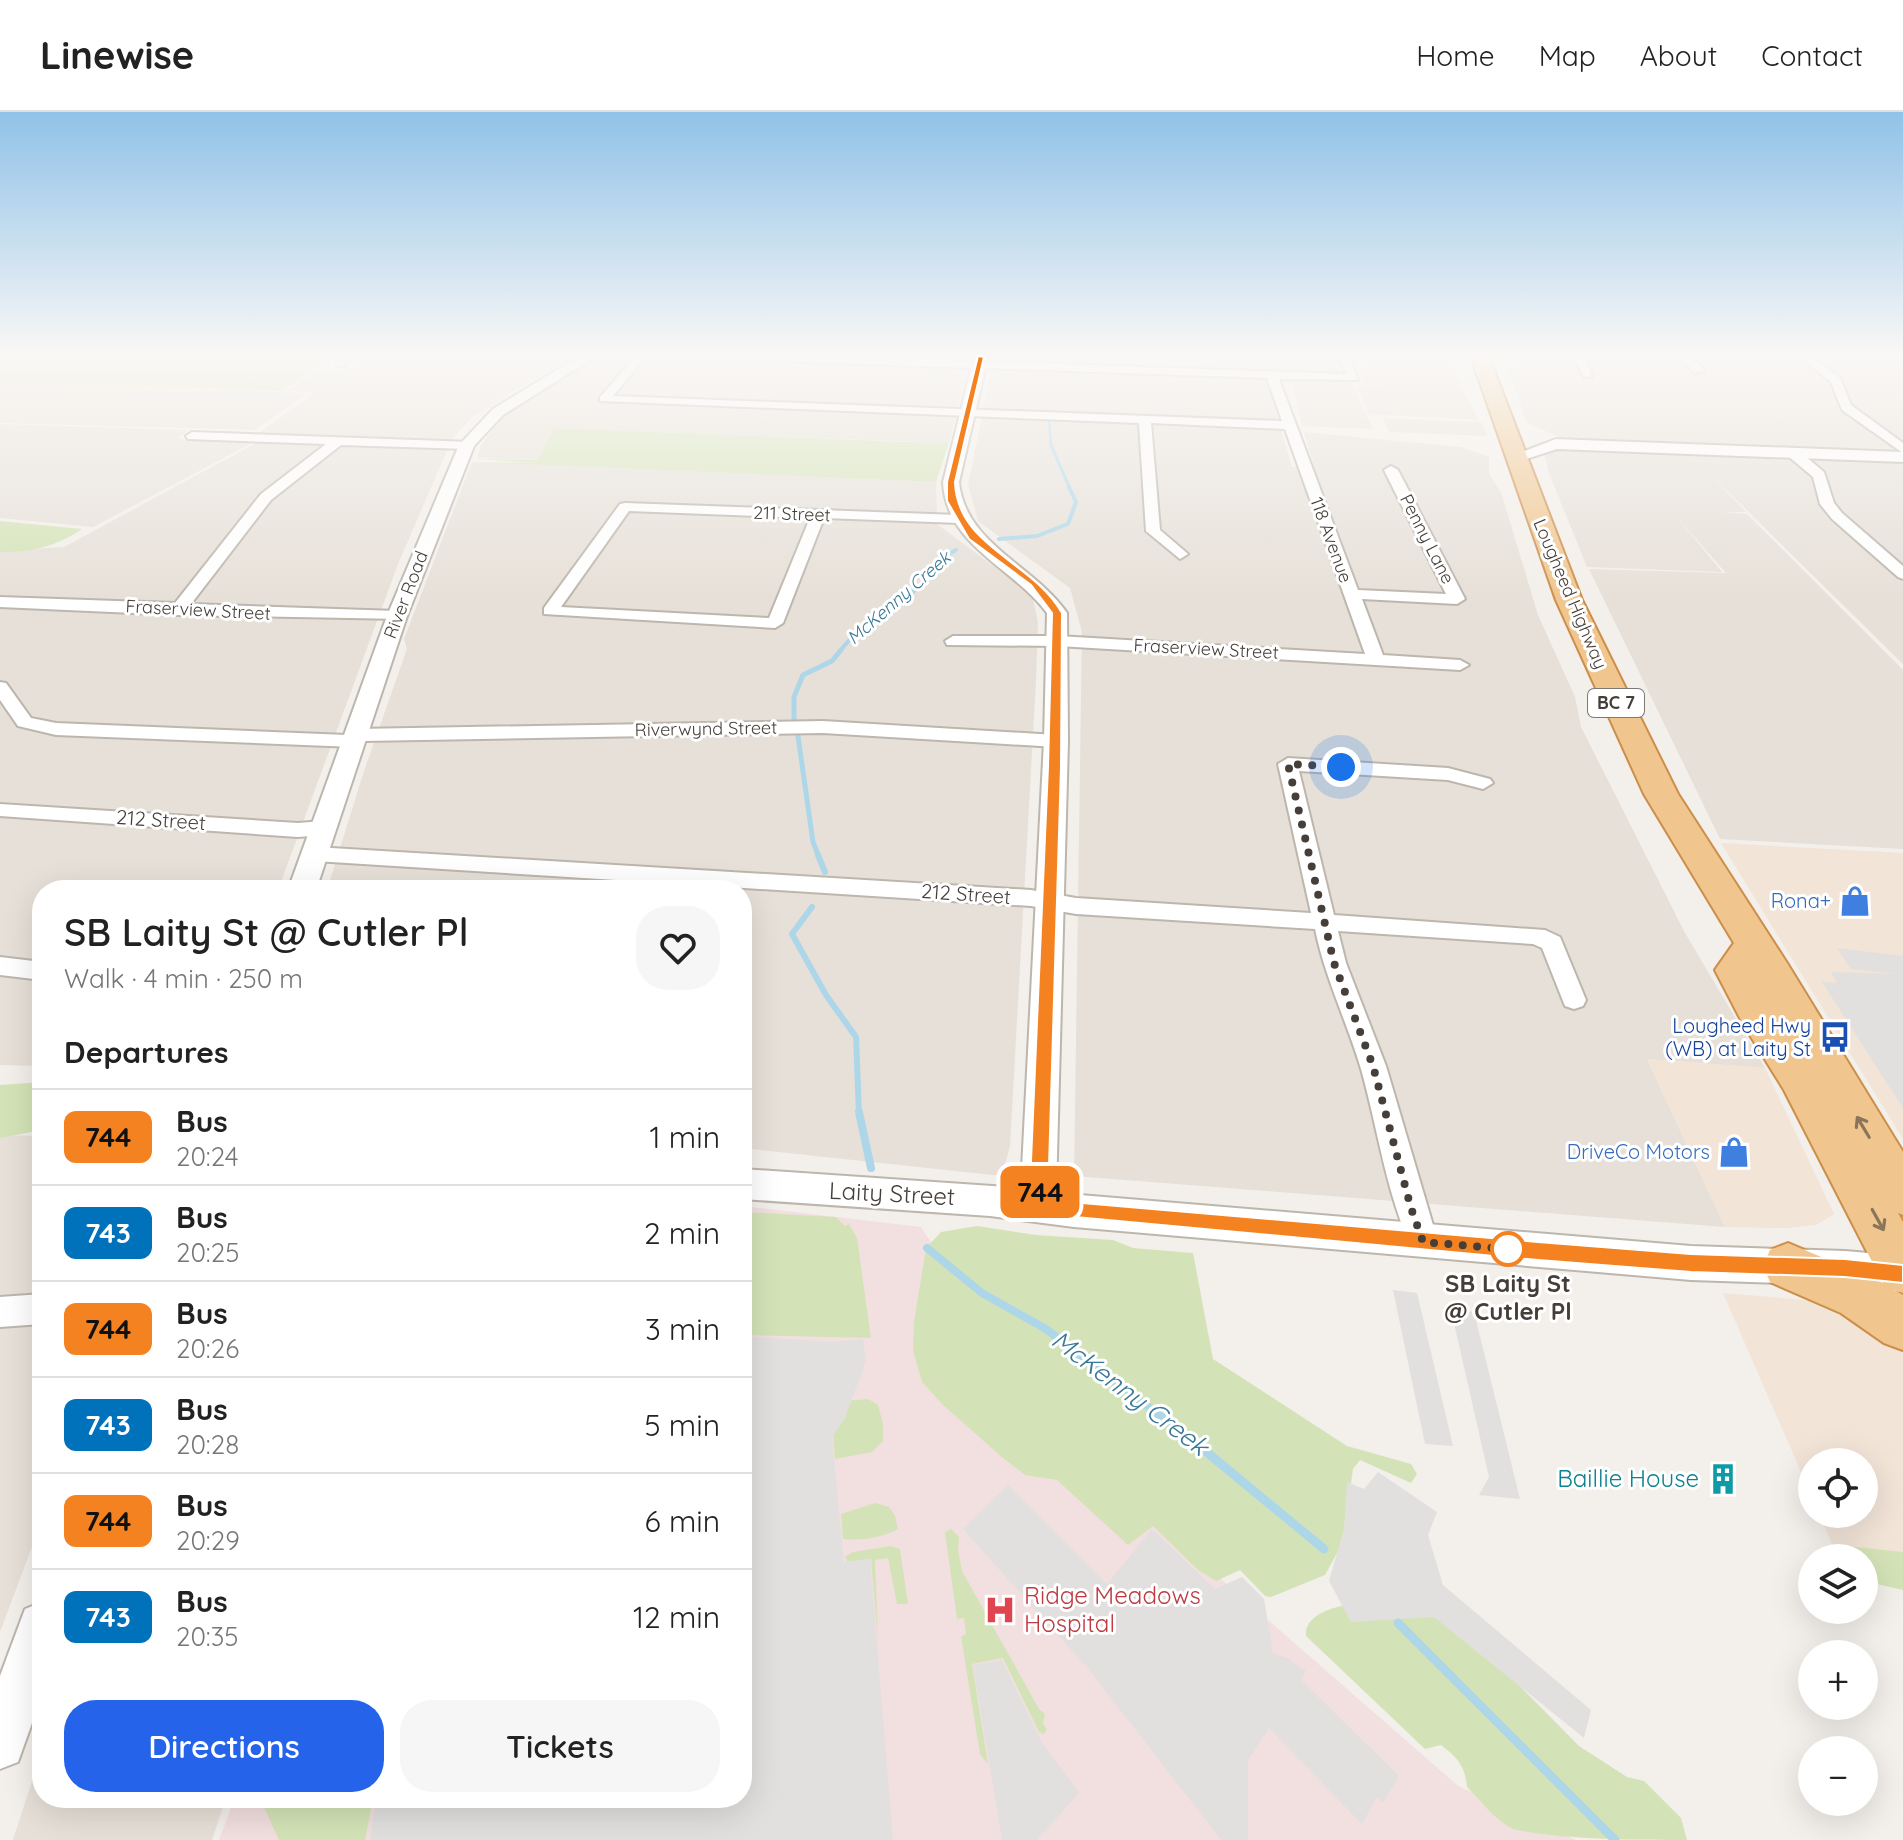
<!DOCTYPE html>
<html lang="en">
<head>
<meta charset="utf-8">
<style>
	:root { --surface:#fff; --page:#f6f6f6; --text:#222; --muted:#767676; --line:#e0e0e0; --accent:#2563eb }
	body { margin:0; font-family:Quicksand,sans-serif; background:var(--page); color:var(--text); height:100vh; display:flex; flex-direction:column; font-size:30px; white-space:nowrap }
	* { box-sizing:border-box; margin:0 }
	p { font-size:26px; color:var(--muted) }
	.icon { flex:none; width:44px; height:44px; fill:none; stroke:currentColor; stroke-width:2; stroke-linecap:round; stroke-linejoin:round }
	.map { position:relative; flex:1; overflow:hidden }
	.sheet { position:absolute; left:32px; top:768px; width:720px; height:928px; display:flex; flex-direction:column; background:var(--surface); border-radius:32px; box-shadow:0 8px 32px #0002 }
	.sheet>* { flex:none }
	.badge { padding:0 16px; border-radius:12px; font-size:28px; line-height:52px }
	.controls { position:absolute; left:1798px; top:1336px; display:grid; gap:16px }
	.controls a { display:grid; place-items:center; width:80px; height:80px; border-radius:50%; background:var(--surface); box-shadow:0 8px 32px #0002; font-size:40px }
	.you { position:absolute; width:40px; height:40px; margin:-20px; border:6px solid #fff; border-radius:50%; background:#1a73e8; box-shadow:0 0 0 12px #1a73e833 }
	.map>.badge { position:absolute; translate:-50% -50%; box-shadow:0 0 0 4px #fff }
	h2 { padding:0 32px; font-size:30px; line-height:72px }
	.round { display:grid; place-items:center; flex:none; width:84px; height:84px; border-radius:32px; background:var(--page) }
	.headline { display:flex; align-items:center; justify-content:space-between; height:136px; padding:0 32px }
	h1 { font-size:38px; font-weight:600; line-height:60px }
	.primary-button { display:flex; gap:16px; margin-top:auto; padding:16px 32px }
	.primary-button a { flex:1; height:92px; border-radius:32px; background:var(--accent); color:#fff; font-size:32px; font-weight:600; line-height:92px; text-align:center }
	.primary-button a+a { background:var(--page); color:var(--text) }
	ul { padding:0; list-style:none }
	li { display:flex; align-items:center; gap:24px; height:96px; padding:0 32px; border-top:2px solid var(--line) }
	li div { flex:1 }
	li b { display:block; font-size:30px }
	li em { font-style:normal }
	li .badge { min-width:88px; font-weight:700; text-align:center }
	header { display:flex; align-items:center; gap:48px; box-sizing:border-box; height:112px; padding:0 40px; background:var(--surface); border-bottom:2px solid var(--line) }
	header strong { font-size:38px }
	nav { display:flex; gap:44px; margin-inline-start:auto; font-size:28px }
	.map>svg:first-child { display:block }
	.residential { fill:#e6e0d8 }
	.commercial { fill:#f2e4d7 }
	.medical { fill:#f2dfdf }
	.green { fill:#d4e3b7 }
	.parking { fill:#e2e0de }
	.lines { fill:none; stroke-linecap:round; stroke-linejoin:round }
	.stream-far5 { stroke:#add7e9; stroke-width:3 }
	.stream-far4 { stroke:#add7e9; stroke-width:4 }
	.stream-far3 { stroke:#add7e9; stroke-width:5 }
	.stream-far2 { stroke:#add7e9; stroke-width:6 }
	.stream-far1 { stroke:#add7e9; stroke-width:8 }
	.stream { stroke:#add7e9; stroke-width:9 }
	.minor-casing { stroke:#bdb6ad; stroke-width:4 }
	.tertiary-casing { stroke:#bdb6ad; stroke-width:4 }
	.trunk-casing { stroke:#cc8e4a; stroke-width:4 }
	.minor { fill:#fff; fill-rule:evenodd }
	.tertiary { fill:#fff; fill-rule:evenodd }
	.trunk { fill:#f0c68e; fill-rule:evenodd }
	.oneway { stroke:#8a755b }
	.line { fill:#f58220; stroke:#fff; stroke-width:2 }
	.walk { stroke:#463f39; stroke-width:8; stroke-dasharray:0 14.4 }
	.stop-dot { fill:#fff; stroke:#f58220; stroke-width:4 }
	.labels { text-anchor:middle; stroke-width:6; stroke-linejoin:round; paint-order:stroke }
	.far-street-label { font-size:18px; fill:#463f39; stroke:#fff }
	.far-water-label { font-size:18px; font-style:italic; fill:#397997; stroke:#fff }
	.shield { fill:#fff; stroke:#7e7974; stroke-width:2 }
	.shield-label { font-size:18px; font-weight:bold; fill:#463f39 }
	.street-label { font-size:20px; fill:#463f39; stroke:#fff }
	.shop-label { font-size:20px; fill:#366cbe; stroke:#fff; text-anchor:end }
	.transit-label { font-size:20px; fill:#164399; stroke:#fff; text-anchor:end }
	.near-street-label { font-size:24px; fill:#463f39; stroke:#fff }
	.near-stop-label { font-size:24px; font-weight:bold; fill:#463f39; stroke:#fff }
	.near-culture-label { font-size:24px; fill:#0d838f; stroke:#fff; text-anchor:end }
	.near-health-label { font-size:24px; fill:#be3a42; stroke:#fff; text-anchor:start }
	.near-water-label { font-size:26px; font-style:italic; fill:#397997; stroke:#fff }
</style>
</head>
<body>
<header>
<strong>Linewise</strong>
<nav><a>Home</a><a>Map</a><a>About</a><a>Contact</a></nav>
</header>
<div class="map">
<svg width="1903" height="1728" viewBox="0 0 1903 1728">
	<rect width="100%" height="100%" fill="#f3efea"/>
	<!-- residential -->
	<g class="residential">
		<polygon points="352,245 570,245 471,306 452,327 398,452 278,778 42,778 42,954 0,953 0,439 64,435 258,330 260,320 314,281 288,278 319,257 338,259 351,256 358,251"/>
		<polygon points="597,245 971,245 949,331 554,316 539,348 477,346 481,333 504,303"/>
		<polygon points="993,245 1343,245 1333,246 1339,260 1331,262 993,249"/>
		<polygon points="1412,245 1446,245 1478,308 1368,302 1357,274 1410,275 1365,273 1360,258"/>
		<polygon points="1522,245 1796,245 1903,249 1903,339 1559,325 1527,311 1507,255 1521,256"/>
		<polygon points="992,256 1266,266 1292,355 1314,354 1304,320 1461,335 1489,345 1489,362 1501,380 1538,503 1575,585 1581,615 1685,821 1765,956 1647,947 1725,1115 1074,1064 1082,520 1070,476 978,409 968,372"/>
		<polygon points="1291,267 1350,269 1373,317 1302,314"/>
		<polygon points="0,271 308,281 255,318 0,311"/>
		<polygon points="1383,306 1481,310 1487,324 1389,320"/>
		<polygon points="0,312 188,318 178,327 254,330 93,415 0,406"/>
		<polygon points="1556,336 1903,350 1903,552 1708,360 1746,400 1722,400 1747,402 1903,558 1903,737 1720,727 1589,457 1726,461 1676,404 1722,460 1587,455 1549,361 1544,341"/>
		<polygon points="472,350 936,370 937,412 1032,483 1038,510 1036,568 1010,1034 1002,1064 742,1036 742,778 327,778 364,659 407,537 404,527"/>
		<polygon points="0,1023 42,1024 42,1408 0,1520"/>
		<polygon points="42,1638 42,1686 226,1686 212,1728 13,1728"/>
	</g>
	<!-- commercial -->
	<g class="commercial">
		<polygon points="1721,731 1903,741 1903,1027"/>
		<polygon points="1647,947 1765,956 1834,1102 1816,1113 1787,1116 1725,1115"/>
		<polygon points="1723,1181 1829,1190 1903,1236 1903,1458 1864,1446 1838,1446 1819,1402 1864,1402 1864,1350 1812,1350 1812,1385"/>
	</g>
	<!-- medical -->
	<polygon class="medical" points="742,1094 921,1115 1056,1323 1458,1674 1576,1728 219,1728 235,1686 742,1686"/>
	<!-- green -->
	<g class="green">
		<polygon points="0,245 333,245 281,279 7,271 0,270"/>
		<polygon points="554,316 906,330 949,331 936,370 472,350 538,351 473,347 538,348"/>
		<path d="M0,409L82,417C55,435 32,440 0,440Z"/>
		<polygon points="42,970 42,1018 0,1026 0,973"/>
		<polygon points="742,1100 836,1105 845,1114 849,1112 857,1126 871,1226 742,1223"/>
		<polygon points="977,1114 1036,1123 1113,1128 1133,1136 1193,1141 1213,1247 1347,1334 1411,1352 1417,1362 1411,1371 1360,1348 1353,1357 1342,1432 1325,1463 1271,1485 1265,1484 1240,1458 1216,1469 1198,1458 1153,1414 1128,1433 1057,1368 1025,1363 1003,1346 943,1293 922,1270 913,1239 914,1210 926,1136 941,1120"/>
		<polygon points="868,1287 878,1293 883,1312 883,1329 872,1340 835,1347 833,1324 742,1314 742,1297 845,1307 845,1289"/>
		<path d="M875,1391L889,1395L895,1404L898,1417C881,1426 861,1429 843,1427L841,1402Z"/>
		<polygon points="951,1417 959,1425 958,1438 962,1459 1039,1597 1045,1602 1043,1612 1047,1617 1044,1622 1039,1620 1003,1546 972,1552 988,1652 980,1642 961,1524 966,1522 964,1506 957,1507 945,1420"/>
		<polygon points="1836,1433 1903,1440 1903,1478 1864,1469 1864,1446 1833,1446 1829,1440"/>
		<polygon points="891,1434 900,1437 908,1492 897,1492 888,1446 875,1448 878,1529 871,1447 848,1450 845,1445 853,1440"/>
		<path d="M1399,1486L1414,1489L1507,1561L1579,1634L1627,1665L1644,1669L1681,1706L1687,1728C1638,1728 1558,1728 1513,1717C1496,1709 1481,1689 1467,1675C1465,1654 1458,1646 1441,1633L1425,1637L1306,1524C1304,1490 1374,1490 1399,1486Z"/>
		<polygon points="266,1686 373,1686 365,1728 279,1728 264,1695"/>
	</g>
	<!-- parking -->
	<g class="parking">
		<polygon points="1837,836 1903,844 1903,996 1822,870 1837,871 1831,860 1896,862 1851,857"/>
		<polygon points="1393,1178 1417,1181 1453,1334 1425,1332"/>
		<polygon points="1451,1198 1474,1200 1520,1387 1479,1383 1489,1365"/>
		<polygon points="742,1224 830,1230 863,1227 866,1249 845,1306 832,1325 844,1450 870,1447 893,1728 370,1728 376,1686 742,1686"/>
		<polygon points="1378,1360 1437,1400 1428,1423 1443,1473 1591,1598 1584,1626 1434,1505 1351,1510 1329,1469 1344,1417 1347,1370 1364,1377"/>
		<polygon points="1008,1373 1107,1472 1152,1417 1215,1477 1242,1465 1264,1487 1273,1541 1287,1546 1306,1559 1301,1568 1399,1664 1383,1691 1377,1685 1362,1712 1269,1616 1248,1648 1248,1728 1221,1728 1091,1560 963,1417"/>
		<polygon points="1002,1548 1041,1629 1079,1681 1037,1728 1002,1728 973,1553"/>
	</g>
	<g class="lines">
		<!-- stream-far5 -->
		<g class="stream-far5">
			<polyline points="1365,253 1391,245"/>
			<polyline points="1049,308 1051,333 1070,377"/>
		</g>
		<!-- stream-far4 -->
		<g class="stream-far4">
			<polyline points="999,427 1037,424 1068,412 1076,390 1069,375"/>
			<path d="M839,540C846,532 853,523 861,516C883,499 930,476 937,449L956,438"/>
		</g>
		<!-- stream-far3 -->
		<g class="stream-far3">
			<polyline points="794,608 794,585 803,563 832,549 841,538"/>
			<polyline points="798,624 813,730 819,745"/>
		</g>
		<!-- stream-far2 -->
		<g class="stream-far2">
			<polyline points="818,743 825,760"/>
			<polyline points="812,795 792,822 826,883 856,925 859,1002"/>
		</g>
		<!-- stream-far1 -->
		<g class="stream-far1">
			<polyline points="859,1000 871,1056"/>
			<polyline points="927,1136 982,1181 1046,1217 1188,1325"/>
		</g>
		<!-- stream -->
		<g class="stream">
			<polyline points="1186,1323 1324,1437"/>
			<polyline points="1398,1511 1615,1728"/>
		</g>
		<defs>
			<g id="minor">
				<polygon points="337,245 348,245 345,254 337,254"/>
				<polygon points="635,245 646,245 613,284 1282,309 1267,266 750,248 745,245 855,245 1347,262 1339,245 1350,245 1358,268 1279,267 1358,478 1446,482 1384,358 1391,354 1398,358 1465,487 1457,492 1362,487 1383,543 1460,548 1469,553 1460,558 1058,534 947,533 945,529 953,524 1058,524 1365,542 1285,317 1151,311 1160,418 1188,442 1180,447 1146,419 1139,311 600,289 600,285"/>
				<polygon points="1574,245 1585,245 1592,265 1584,265"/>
				<polygon points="1680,245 1692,245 1705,259 1695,261"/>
				<polygon points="1800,245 1812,245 1840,266 1851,293 1903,331 1903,341 1842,298 1831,270"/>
				<polygon points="1862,245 1903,245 1903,249 1867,248"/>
				<polygon points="192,320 472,330 473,333 467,337 341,333 271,388 191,492 397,499 403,501 403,507 178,503 0,495 0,485 175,491 261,382 326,332 188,327 186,324"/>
				<polygon points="1788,338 1798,338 1824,360 1834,391 1842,401 1903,454 1903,467 1898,465 1832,407 1820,392 1813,365 1788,344"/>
				<path d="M625,391L959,403L966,407L959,411L824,406L783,511L775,516L544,502V496L620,392ZM629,399L810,406L769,506L561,495Z"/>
				<polygon points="0,570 6,571 31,606 56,611 347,623 356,617 823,609 1056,623 1066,629 1056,635 823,621 363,629 354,635 56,623 18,614 0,588"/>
				<path d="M1288,646L1448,656L1490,667L1493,671L1483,677L1448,668L1299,659L1334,803L1545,818L1560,825L1586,888L1583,894L1574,897L1565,894L1542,836L1533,832L1338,819L1346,851L1386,954L1438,1130L1433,1139L1423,1143L1413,1139C1386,1082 1378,1017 1361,957C1347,910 1325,866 1315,817L1076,802L1031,794L315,749L307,747L304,742L307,737L315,735L1031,778L1076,786L1311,801L1278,652Z"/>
				<polygon points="0,692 298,711 323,709 333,716 323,723 298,725 0,704"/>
				<polygon points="0,845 42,850 42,868 0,863"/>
				<polygon points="42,1182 42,1212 0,1215 0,1185"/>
			</g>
			<g id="tertiary">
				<polygon points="578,245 595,245 503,303 474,334 407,504 316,778 288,778 387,504 459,333 493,297"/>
				<path d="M974,245H988L959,370C965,432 1034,453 1067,501L1068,629L1056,1081L1691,1134L1845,1139L1903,1144V1180L1845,1173L1691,1168L1074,1115L990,1104L742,1087V1057L1021,1076L1044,629L1047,501C1013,455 946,434 943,370Z"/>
				<polygon points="1556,327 1903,340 1903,350 1557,337 1517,350 1509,345"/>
				<polygon points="42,1490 42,1583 18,1650 0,1657 0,1564 25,1497"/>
			</g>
			<polygon id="trunk" points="1471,245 1489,245 1582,488 1678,682 1787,851 1903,1040 1903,1103 1898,1101 1903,1110 1903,1181 1894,1178 1903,1183 1903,1238 1884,1231 1841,1201 1770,1170 1763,1154 1770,1138 1788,1131 1883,1171 1784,978 1743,912 1715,858 1734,831 1644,682 1556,488"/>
		</defs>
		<!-- minor casing -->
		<use href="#minor" class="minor-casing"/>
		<!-- tertiary casing -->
		<use href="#tertiary" class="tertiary-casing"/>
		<!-- trunk casing -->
		<use href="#trunk" class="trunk-casing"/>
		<!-- minor -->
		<use href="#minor" class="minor"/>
		<!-- tertiary -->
		<use href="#tertiary" class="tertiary"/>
		<!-- trunk -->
		<use href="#trunk" class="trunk"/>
	</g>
	<!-- one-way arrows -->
	<defs><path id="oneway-shaft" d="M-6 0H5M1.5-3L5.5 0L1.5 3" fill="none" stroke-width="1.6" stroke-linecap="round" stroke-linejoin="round" transform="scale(2)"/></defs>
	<g class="oneway">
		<use href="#oneway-shaft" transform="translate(1863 1015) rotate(-121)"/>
		<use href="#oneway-shaft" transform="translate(1878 1108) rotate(61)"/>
	</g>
	<!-- sky -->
	<linearGradient id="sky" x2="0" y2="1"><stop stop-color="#90c2e8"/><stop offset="0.5" stop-color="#faf8f6"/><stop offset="1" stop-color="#faf8f6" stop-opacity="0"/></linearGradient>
	<rect width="1903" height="487" fill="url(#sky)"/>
	<!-- line -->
	<path class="line" d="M978,244L984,245L955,370C957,435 1033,449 1062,501L1061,655L1048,1088L1538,1130L1691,1142L1845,1147L1903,1153V1171L1845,1165L1691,1160L1538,1148L1032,1101L1029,1095L1048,655L1052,501L1031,473L969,427L947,389V370Z"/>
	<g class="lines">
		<!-- walk -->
		<polyline class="walk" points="1341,655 1288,652 1334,851 1373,954 1411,1096 1423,1130 1508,1137"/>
	</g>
	<!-- icons -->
	<defs>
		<symbol id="shop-bare" viewBox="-9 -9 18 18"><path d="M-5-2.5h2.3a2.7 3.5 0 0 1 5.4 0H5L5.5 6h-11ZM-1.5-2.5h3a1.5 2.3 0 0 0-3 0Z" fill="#3f7fe0" stroke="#fff" stroke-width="2.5" paint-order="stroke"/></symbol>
		<symbol id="bus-bare" viewBox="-9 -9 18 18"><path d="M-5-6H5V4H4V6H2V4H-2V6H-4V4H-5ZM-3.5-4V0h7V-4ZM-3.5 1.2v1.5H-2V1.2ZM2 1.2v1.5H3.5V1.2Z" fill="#1a4fb4" stroke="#fff" stroke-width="2.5" paint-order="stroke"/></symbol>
		<symbol id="building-bare" viewBox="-9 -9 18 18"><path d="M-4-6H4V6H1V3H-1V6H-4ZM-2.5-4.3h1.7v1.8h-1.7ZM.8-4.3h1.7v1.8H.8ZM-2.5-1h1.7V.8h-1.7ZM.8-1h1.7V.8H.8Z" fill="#0f9aa8" stroke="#fff" stroke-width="2.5" paint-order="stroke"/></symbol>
		<symbol id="hospital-bare" viewBox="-9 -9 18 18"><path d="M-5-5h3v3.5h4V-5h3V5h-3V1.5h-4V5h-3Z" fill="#e0444e" stroke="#fff" stroke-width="2.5" paint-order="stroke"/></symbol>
	</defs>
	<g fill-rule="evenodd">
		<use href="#shop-bare" x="1833" y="767" width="44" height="44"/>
		<use href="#bus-bare" x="1813" y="903" width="44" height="44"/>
		<use href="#shop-bare" x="1712" y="1018" width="44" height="44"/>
		<use href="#building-bare" x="1701" y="1345" width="44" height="44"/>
		<use href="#hospital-bare" x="978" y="1476" width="44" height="44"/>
	</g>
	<!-- markers -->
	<circle class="stop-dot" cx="1508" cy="1137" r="16"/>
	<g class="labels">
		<!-- far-street labels -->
		<g class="far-street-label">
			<text transform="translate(792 402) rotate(2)" y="6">211 Street</text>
			<text transform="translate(1427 427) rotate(63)" y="6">Penny Lane</text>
			<text transform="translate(1331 428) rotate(70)" y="6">118 Avenue</text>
			<text transform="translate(1570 482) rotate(67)" y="6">Lougheed Highway</text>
			<text transform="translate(406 483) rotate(-69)" y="6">River Road</text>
			<text transform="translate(198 498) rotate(3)" y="6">Fraserview Street</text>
			<text transform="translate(1206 537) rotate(3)" y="6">Fraserview Street</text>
			<text transform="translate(706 617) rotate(-1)" y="6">Riverwynd Street</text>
		</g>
		<!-- far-water labels -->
		<g class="far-water-label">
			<text transform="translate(899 486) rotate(-41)" y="6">McKenny Creek</text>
		</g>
		<!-- shield labels -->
		<rect class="shield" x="1588" y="577" width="56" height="28" rx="6"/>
		<g class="shield-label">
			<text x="1616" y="597">BC 7</text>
		</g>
		<!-- street labels -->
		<g class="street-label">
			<text transform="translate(161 708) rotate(4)" y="7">212 Street</text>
			<text transform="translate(966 782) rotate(4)" y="7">212 Street</text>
		</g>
		<!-- shop labels -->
		<g class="shop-label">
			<text x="1831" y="796">Rona+</text>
			<text x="1710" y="1047">DriveCo Motors</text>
		</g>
		<!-- transit labels -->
		<g class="transit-label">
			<text x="1811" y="921">Lougheed Hwy<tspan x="1811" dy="23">(WB) at Laity St</tspan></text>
		</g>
		<!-- near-street labels -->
		<g class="near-street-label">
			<text transform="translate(892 1082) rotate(3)" y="8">Laity Street</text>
		</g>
		<!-- near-stop labels -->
		<g class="near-stop-label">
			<text x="1508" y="1180">SB Laity St<tspan x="1508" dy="28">@ Cutler Pl</tspan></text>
		</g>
		<!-- near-culture labels -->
		<g class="near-culture-label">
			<text x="1699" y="1375">Baillie House</text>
		</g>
		<!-- near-health labels -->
		<g class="near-health-label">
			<text x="1024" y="1492">Ridge Meadows<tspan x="1024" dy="28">Hospital</tspan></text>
		</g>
		<!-- near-water labels -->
		<g class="near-water-label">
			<text transform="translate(1130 1281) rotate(37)" y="9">McKenny Creek</text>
		</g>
	</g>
</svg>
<div class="controls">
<a><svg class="icon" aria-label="locate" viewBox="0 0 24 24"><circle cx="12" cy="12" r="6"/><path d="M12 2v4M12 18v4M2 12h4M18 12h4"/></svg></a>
<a><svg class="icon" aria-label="layers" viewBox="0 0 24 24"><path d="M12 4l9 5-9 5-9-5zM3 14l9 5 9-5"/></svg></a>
<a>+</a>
<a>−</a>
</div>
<div class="you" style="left:1341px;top:655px"></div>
<b class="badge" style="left:1040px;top:1080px;background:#f58220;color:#111">744</b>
<section class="sheet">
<div class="headline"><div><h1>SB Laity St @ Cutler Pl</h1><p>Walk · 4 min · 250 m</p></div><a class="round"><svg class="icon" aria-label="heart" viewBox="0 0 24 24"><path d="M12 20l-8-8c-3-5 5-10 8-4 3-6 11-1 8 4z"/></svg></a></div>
<h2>Departures</h2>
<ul>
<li><span class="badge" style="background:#f58220;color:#111">744</span><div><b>Bus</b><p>20:24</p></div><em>1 min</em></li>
<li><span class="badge" style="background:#0072bc;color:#fff">743</span><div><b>Bus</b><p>20:25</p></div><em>2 min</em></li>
<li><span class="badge" style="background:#f58220;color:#111">744</span><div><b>Bus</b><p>20:26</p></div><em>3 min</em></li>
<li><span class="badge" style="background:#0072bc;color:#fff">743</span><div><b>Bus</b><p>20:28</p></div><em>5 min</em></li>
<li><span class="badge" style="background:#f58220;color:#111">744</span><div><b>Bus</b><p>20:29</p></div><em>6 min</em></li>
<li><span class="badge" style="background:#0072bc;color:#fff">743</span><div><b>Bus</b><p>20:35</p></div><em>12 min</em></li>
</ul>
<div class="primary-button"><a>Directions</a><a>Tickets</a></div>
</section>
</div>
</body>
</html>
